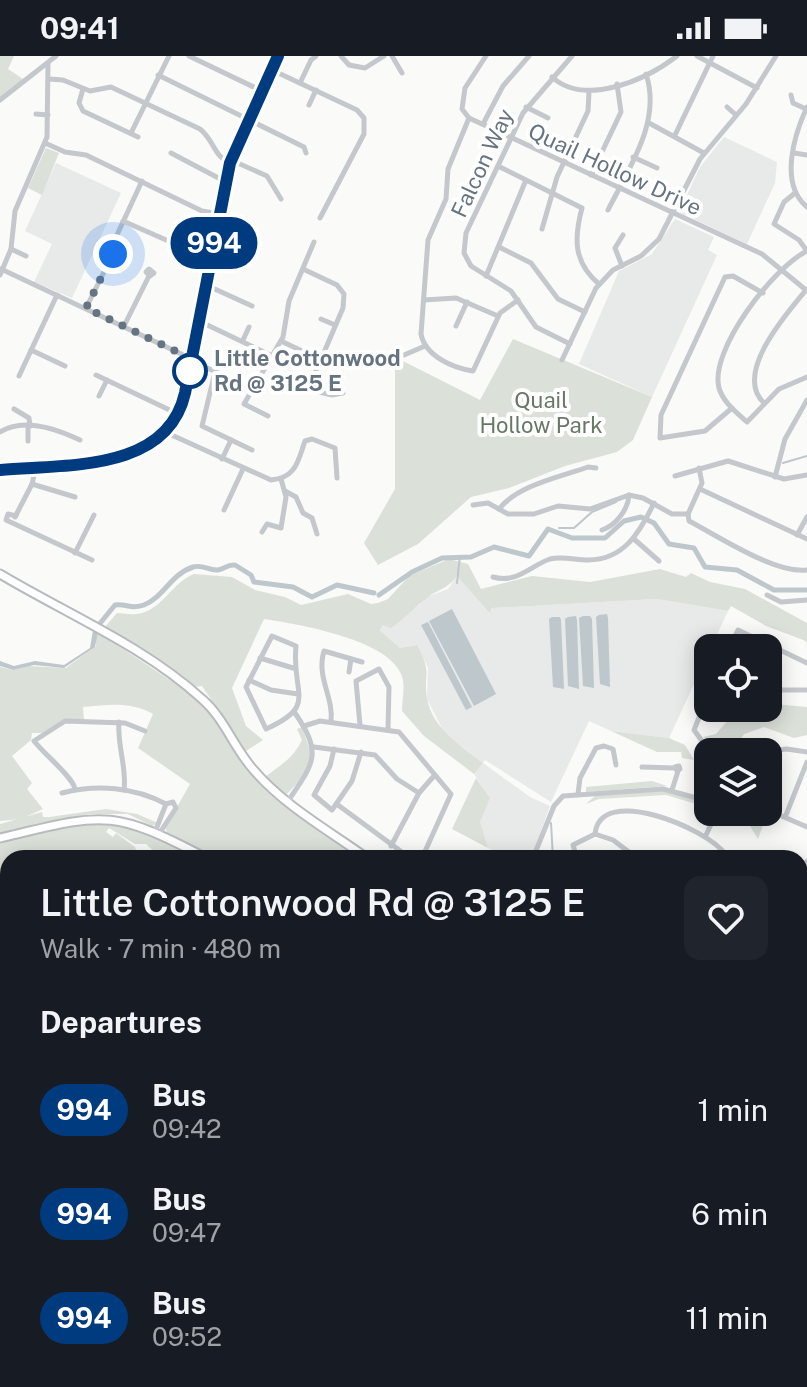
<!DOCTYPE html>
<html lang="en">
<head>
<meta charset="utf-8">
<style>
	:root { --surface:#171b24; --page:#20242c; --text:#f1f3f6; --muted:#9ea1a6 }
	body { margin:0; font-family:"Public Sans",sans-serif; background:var(--page); color:var(--text); height:100vh; display:flex; flex-direction:column; font-size:30px; white-space:nowrap }
	* { box-sizing:border-box; margin:0 }
	p { font-size:26px; color:var(--muted) }
	.icon { flex:none; width:44px; height:44px; fill:none; stroke:currentColor; stroke-width:2; stroke-linecap:round; stroke-linejoin:round }
	.map { position:relative; flex:1; overflow:hidden }
	.side { position:absolute; left:0px; top:794px; width:808px; height:538px; display:flex; flex-direction:column; background:var(--surface); border-radius:24px 24px 0 0; box-shadow:0 4px 20px #0003 }
	.side>* { flex:none }
	.badge { padding:0 16px; border-radius:26px; font-size:28px; line-height:52px }
	.controls { position:absolute; left:694px; top:578px; display:grid; gap:16px }
	.controls a { display:grid; place-items:center; width:88px; height:88px; border-radius:16px; background:var(--surface); box-shadow:0 4px 20px #0003; font-size:40px }
	.you { position:absolute; width:40px; height:40px; margin:-20px; border:6px solid #fff; border-radius:50%; background:#1a73e8; box-shadow:0 0 0 12px #1a73e833 }
	.map>.badge { position:absolute; translate:-50% -50%; box-shadow:0 0 0 4px #fff }
	h2 { padding:0 40px; font-size:30px; line-height:72px }
	.round { display:grid; place-items:center; flex:none; width:84px; height:84px; border-radius:16px; background:var(--page) }
	.headline { display:flex; align-items:center; justify-content:space-between; height:136px; padding:0 40px }
	h1 { font-size:38px; font-weight:600; line-height:60px }
	ul { padding:0; list-style:none }
	li { display:flex; align-items:center; gap:24px; height:104px; padding:0 40px }
	li div { flex:1 }
	li b { display:block; font-size:30px }
	li em { font-style:normal }
	li .badge { min-width:88px; font-weight:700; text-align:center }
	.status { display:flex; justify-content:space-between; align-items:center; height:56px; padding:0 40px; background:var(--surface); direction:ltr }
	.status svg { height:22px; fill:currentColor }
	.map>svg:first-child { display:block }
	.built { fill:#e8e9e9 }
	.green { fill:#dbe0d9 }
	.water { fill:#bec7cc }
	.lines { fill:none; stroke-linecap:round; stroke-linejoin:round }
	.stream { stroke:#bec7cc; stroke-width:2 }
	.river { stroke:#bec7cc; stroke-width:5 }
	.major-casing { stroke:#b7bbbf; stroke-width:11 }
	.minor { stroke:#c4c7cb; stroke-width:5 }
	.major { stroke:#fff; stroke-width:7 }
	.line-casing { stroke:#fff; stroke-width:18 }
	.line { stroke:#003b80; stroke-width:12 }
	.walk { stroke:#667481; stroke-width:8; stroke-dasharray:0 14.4 }
	.stop-dot { fill:#fff; stroke:#003b80; stroke-width:4 }
	.labels { text-anchor:middle; stroke-width:8; stroke-linejoin:round; paint-order:stroke }
	.street-label { font-size:22px; fill:#667481; stroke:#fff }
	.stop-label { font-size:22px; font-weight:bold; fill:#667481; stroke:#fff; text-anchor:start }
	.park-label { font-size:22px; fill:#677965; stroke:#fff }
</style>
</head>
<body>
<div class="status"><b>09:41</b><svg viewBox="0 0 49 12"><path d="M0 12V9h3v3zM5 12V6h3v6zM10 12V3h3v9zM15 12V0h3v12zM26 1h20v11H26zM47 4h2v5h-2z"/></svg></div>
<div class="map">
<svg width="807" height="1331" viewBox="0 0 807 1331">
	<rect width="100%" height="100%" fill="#fafaf8"/>
	<!-- built -->
	<g class="built">
		<polygon points="724,81 777,106 775,127 747,188 679,156 700,111"/>
		<polygon points="56,107 121,137 72,242 34,226 52,188 25,175"/>
		<polygon points="675,163 714,181 708,194 717,199 652,341 579,308 619,215 652,198"/>
		<polygon points="457,520 491,556 492,552 657,543 728,555 669,682 611,675 589,665 551,746 485,704 483,707 530,741 550,750 531,802 509,802 488,792 479,765 490,742 474,718 483,707 445,678 427,643 428,611 416,589 400,592 380,576 383,569 419,549 427,541 448,533"/>
	</g>
	<!-- green -->
	<g class="green">
		<polygon points="0,0 14,0 8,13 23,23 0,43"/>
		<polygon points="46,92 59,97 42,139 28,132"/>
		<polygon points="513,283 652,341 633,384 617,396 565,410 509,432 471,441 418,488 378,509 364,487 395,433 395,301 480,344"/>
		<path d="M449,503L468,508L481,533L532,520L590,526L660,513L686,521L691,517L710,526L745,533L807,567V590L806,585L766,570L731,550L728,555L657,543L492,552L490,557L457,520C447,534 437,533 426,543C413,552 404,563 391,572L383,569L380,575L400,592L417,589C433,619 423,615 427,642C432,672 461,690 483,707L474,718L424,680L402,655C402,643 406,629 401,618C387,583 297,568 264,563L232,632L246,670L263,684L246,695L202,630L194,631L104,572L117,557C124,557 130,559 137,558C162,555 172,526 194,518L232,521L255,534L285,541L301,549L348,538L371,548L378,547L388,543L409,520Z"/>
		<path d="M96,575L197,642L215,660L261,728L356,798L353,802H214L167,776L165,772L190,728L138,692L153,658C130,645 108,649 83,651L84,666L63,664L42,677H32L31,684L12,700L32,727L27,733L43,753L21,763L0,765V611L12,614L29,610L66,612L96,590Z"/>
		<path d="M774,648L807,651V679L794,682L764,671L744,678L738,688C725,693 712,692 703,681L716,678L734,657Z"/>
		<path d="M302,671L312,700L302,722L286,739L265,721C280,709 292,704 302,684L297,673Z"/>
		<polygon points="611,675 669,682 685,689 694,704 682,702 681,696 657,696"/>
		<polygon points="476,722 490,742 480,766 488,792 452,773"/>
		<polygon points="652,725 667,730 586,736 586,731"/>
		<polygon points="664,735 708,747 708,756 713,756 710,762 704,761 706,751 666,739 599,743 586,748 595,740"/>
		<polygon points="106,753 137,758 158,767 152,770 128,758 90,758 0,779 0,768 42,756 43,761 49,761"/>
		<polygon points="768,756 758,783 750,770 720,757"/>
		<polygon points="89,764 129,767 184,793 187,802 161,802 146,788 135,788 109,772 106,776 113,781 116,777 135,791 139,802 8,802 8,894 0,910 0,783"/>
		<polygon points="800,1116 807,1119 807,1295 800,1292"/>
	</g>
	<!-- water -->
	<g class="water">
		<polygon points="452,553 496,638 474,650 429,565"/>
		<polygon points="599,559 607,558 608,562 610,631 600,628 596,561"/>
		<polygon points="583,560 590,560 592,563 594,632 583,630 579,562"/>
		<polygon points="552,561 560,561 561,564 564,633 553,631 549,563"/>
		<polygon points="568,561 576,560 577,564 579,633 568,630 565,563"/>
		<polygon points="428,566 472,651 466,654 421,569"/>
		<polygon points="93,574 98,576 95,591 64,612 34,609 13,614 0,610 0,605 14,610 35,605 64,609 90,592"/>
	</g>
	<g class="lines">
		<!-- stream -->
		<g class="stream">
			<polyline points="783,407 807,400"/>
			<polyline points="559,472 574,472 592,456 616,446"/>
			<polyline points="457,527 460,500"/>
			<polyline points="551,767 553,802"/>
			<polyline points="10,1331 13,1324"/>
			<polyline points="288,1331 288,1324"/>
			<polyline points="481,1331 483,1324"/>
		</g>
		<!-- river -->
		<g class="river">
			<polyline points="379,539 412,516 442,502 471,501 494,491 529,500 548,473 572,482 605,482 624,465 641,461 654,467 669,488 694,492 705,511 737,514 774,534 807,534"/>
			<path d="M97,571L115,549C126,547 131,554 144,549C164,541 171,518 193,511C203,508 209,515 218,514C225,513 227,508 235,509L251,519L254,526L293,531L312,541L337,529L374,537"/>
		</g>
		<defs>
			<g id="major">
				<path d="M0,414C64,408 167,417 185,337L229,111L278,0"/>
				<path d="M0,518C67,558 144,590 202,643C224,662 233,690 252,712C283,749 328,774 367,802"/>
				<path d="M0,782C102,758 110,751 206,802"/>
				<polyline points="800,900 807,900"/>
			</g>
		</defs>
		<!-- major casing -->
		<use href="#major" class="major-casing"/>
		<!-- minor -->
		<g class="minor">
			<polyline points="189,0 262,35"/>
			<polyline points="341,0 349,9 365,12 384,0"/>
			<polyline points="392,0 402,17"/>
			<polyline points="486,0 465,32 462,53 469,62 762,198 806,234"/>
			<polyline points="697,0 757,32"/>
			<polyline points="272,14 357,54 364,62 364,78 320,162"/>
			<polyline points="158,19 304,91 306,97"/>
			<path d="M552,21C585,51 646,24 677,0"/>
			<path d="M49,23L63,24L90,35L111,31L200,73C214,84 214,101 230,107"/>
			<polyline points="300,27 311,4 316,0"/>
			<polyline points="83,33 79,47 83,55 138,81"/>
			<polyline points="791,39 793,47 806,53"/>
			<polyline points="0,44 56,0"/>
			<polyline points="309,49 316,34"/>
			<polyline points="526,51 548,62"/>
			<polyline points="727,51 736,59"/>
			<path d="M807,51C794,79 779,128 807,151"/>
			<polyline points="36,58 48,59"/>
			<path d="M469,62L448,113L446,143L428,184L421,278C425,300 453,312 473,315L500,257L518,244"/>
			<polyline points="649,67 704,97"/>
			<polyline points="483,68 503,30 529,0"/>
			<polyline points="131,77 169,0"/>
			<polyline points="675,79 713,0"/>
			<polyline points="45,87 65,96 86,99 202,155 220,158"/>
			<polyline points="171,97 226,126"/>
			<polyline points="794,97 807,99"/>
			<polyline points="633,101 657,112"/>
			<polyline points="231,104 267,120 281,143"/>
			<path d="M498,110L582,152C574,182 573,206 599,228"/>
			<polyline points="591,119 621,56 617,28"/>
			<path d="M795,137L784,146L774,168L799,184L807,195C774,211 709,294 719,332C723,346 736,356 747,366L779,333L807,321"/>
			<path d="M608,154C629,112 662,65 646,18"/>
			<polyline points="123,165 173,187"/>
			<polyline points="542,173 557,121 588,55 589,36"/>
			<polyline points="499,191 531,207 558,243 585,256"/>
			<polyline points="11,193 26,200"/>
			<polyline points="622,210 615,192 623,179"/>
			<polyline points="1,213 192,303"/>
			<polygon points="149,213 154,217 150,220 146,216"/>
			<polyline points="303,213 337,229 344,238 343,252 313,322 319,336 332,339 343,337"/>
			<polyline points="0,219 11,193 15,155 47,81 48,7"/>
			<polyline points="486,220 526,124"/>
			<polyline points="206,229 252,250"/>
			<polyline points="424,244 456,242 498,260"/>
			<polyline points="86,252 113,198 116,181 142,125"/>
			<polyline points="321,263 335,269"/>
			<polyline points="199,265 270,299"/>
			<polyline points="124,270 149,220"/>
			<polyline points="456,270 467,246"/>
			<polyline points="243,284 249,271"/>
			<polyline points="281,285 319,303"/>
			<polyline points="570,288 536,271 511,235 471,210 464,197 466,177 523,57 572,0"/>
			<polyline points="31,294 65,310"/>
			<polyline points="404,299 425,290"/>
			<polyline points="562,304 596,232 613,214 641,200 659,183 700,103 746,48 776,0"/>
			<polyline points="192,305 251,332"/>
			<polyline points="215,316 202,370 252,394"/>
			<polyline points="96,319 178,358"/>
			<polyline points="19,320 57,239"/>
			<polyline points="99,340 107,324"/>
			<path d="M764,347C733,318 786,258 806,234"/>
			<polyline points="732,352 705,375 660,382 661,359 725,221 733,220 763,237"/>
			<polyline points="14,353 29,362 30,370"/>
			<polyline points="268,360 244,348 283,281 289,245 314,186"/>
			<polyline points="28,370 28,385"/>
			<path d="M0,376C23,361 57,373 80,384"/>
			<path d="M165,376L271,424C296,422 298,405 305,385L312,383L335,392L337,422"/>
			<polyline points="222,403 231,384"/>
			<polyline points="675,420 728,405 784,423 807,419"/>
			<polyline points="775,421 785,383 807,344"/>
			<polyline points="32,428 75,441"/>
			<polyline points="700,433 807,483"/>
			<polyline points="285,435 296,441 303,457 312,462 317,478"/>
			<polyline points="473,449 488,447 508,458 534,458 558,450 590,453 629,439 643,442 672,458 688,458"/>
			<path d="M499,453C518,429 560,421 588,411L596,412"/>
			<polyline points="224,454 243,413"/>
			<path d="M688,458L689,465C718,480 775,518 807,514"/>
			<polyline points="688,458 702,427 699,412"/>
			<polyline points="16,460 8,458 6,464 92,504"/>
			<polyline points="15,461 32,428 36,411"/>
			<path d="M602,474C616,469 628,454 629,439"/>
			<polyline points="262,476 267,468 281,472 286,441 281,423"/>
			<polyline points="797,479 807,461"/>
			<polyline points="634,483 659,505"/>
			<polyline points="75,497 94,459"/>
			<path d="M493,521C516,528 530,510 550,503C562,500 576,504 588,504C624,504 640,476 654,447"/>
			<polyline points="767,539 781,546 807,544"/>
			<path d="M272,580L296,590C291,639 319,649 266,673L246,631Z"/>
			<polyline points="729,592 738,574 807,607"/>
			<polyline points="260,602 293,612"/>
			<polyline points="349,616 351,603"/>
			<polyline points="249,624 271,634 298,638"/>
			<polyline points="768,634 807,634"/>
			<polyline points="708,639 694,674 710,696"/>
			<path d="M119,666C117,690 127,711 124,734"/>
			<path d="M331,666C334,641 316,622 324,595L362,606"/>
			<polyline points="360,669 356,625 379,613 389,631 388,673"/>
			<polyline points="304,670 320,665 399,676 451,738 422,802"/>
			<polyline points="314,691 375,699 397,723 419,737"/>
			<polyline points="334,693 330,710 314,739 332,754 352,725 361,696"/>
			<polyline points="759,696 787,693 807,696"/>
			<polygon points="679,710 680,713 677,715 675,711"/>
			<polyline points="642,711 675,712"/>
			<path d="M75,733C73,721 44,698 34,685L65,665L125,667L145,675"/>
			<polyline points="672,734 678,715"/>
			<path d="M62,737C97,728 134,731 166,748"/>
			<polyline points="578,738 580,722 596,692 604,690 613,693 616,709"/>
			<path d="M288,745C314,707 323,698 295,657"/>
			<polyline points="338,749 410,802"/>
			<polyline points="768,754 807,771"/>
			<polyline points="786,759 807,706"/>
			<polyline points="155,776 166,748 173,746 176,752 159,778"/>
			<path d="M595,778C600,727 708,773 725,798"/>
			<polyline points="595,778 613,784 637,802"/>
			<polyline points="706,779 717,756"/>
			<polyline points="391,790 419,737 433,721"/>
			<polyline points="533,802 554,750 563,740 663,733 708,745"/>
			<polyline points="577,802 573,789 595,778"/>
			<polyline points="800,820 807,805"/>
			<polyline points="800,841 807,845"/>
			<polyline points="800,879 807,878"/>
			<polyline points="800,950 807,935"/>
			<polyline points="800,960 807,963"/>
			<polyline points="800,1029 807,1028"/>
			<polyline points="800,1066 807,1065"/>
			<polyline points="800,1093 807,1097"/>
		</g>
		<!-- major -->
		<use href="#major" class="major"/>
	</g>
	<g class="lines">
		<defs>
			<path id="line" d="M0,414C64,408 167,417 185,337L230,107L278,0"/>
		</defs>
		<!-- line casing -->
		<use href="#line" class="line-casing"/>
		<!-- line -->
		<use href="#line" class="line"/>
		<!-- walk -->
		<polyline class="walk" points="113,198 86,252 192,303 190,315"/>
	</g>
	<!-- markers -->
	<circle class="stop-dot" cx="190" cy="315" r="16"/>
	<g class="labels">
		<!-- street labels -->
		<g class="street-label">
			<text transform="translate(482 107) rotate(-65)" y="8">Falcon Way</text>
			<text transform="translate(615 113) rotate(25)" y="8">Quail Hollow Drive</text>
		</g>
		<!-- stop labels -->
		<g class="stop-label">
			<text x="214" y="310">Little Cottonwood<tspan x="214" dy="25">Rd @ 3125 E</tspan></text>
		</g>
		<!-- park labels -->
		<g class="park-label">
			<text x="541" y="352">Quail<tspan x="541" dy="25">Hollow Park</tspan></text>
		</g>
	</g>
</svg>
<div class="controls">
<a><svg class="icon" aria-label="locate" viewBox="0 0 24 24"><circle cx="12" cy="12" r="6"/><path d="M12 2v4M12 18v4M2 12h4M18 12h4"/></svg></a>
<a><svg class="icon" aria-label="layers" viewBox="0 0 24 24"><path d="M12 4l9 5-9 5-9-5zM3 14l9 5 9-5"/></svg></a>
</div>
<div class="you" style="left:113px;top:198px"></div>
<b class="badge" style="left:214px;top:187px;background:#003b80;color:#fff">994</b>
<section class="side">
<div class="headline"><div><h1>Little Cottonwood Rd @ 3125 E</h1><p>Walk · 7 min · 480 m</p></div><a class="round"><svg class="icon" aria-label="heart" viewBox="0 0 24 24"><path d="M12 20l-8-8c-3-5 5-10 8-4 3-6 11-1 8 4z"/></svg></a></div>
<h2>Departures</h2>
<ul>
<li><span class="badge" style="background:#003b80;color:#fff">994</span><div><b>Bus</b><p>09:42</p></div><em>1 min</em></li>
<li><span class="badge" style="background:#003b80;color:#fff">994</span><div><b>Bus</b><p>09:47</p></div><em>6 min</em></li>
<li><span class="badge" style="background:#003b80;color:#fff">994</span><div><b>Bus</b><p>09:52</p></div><em>11 min</em></li>
</ul>
</section>
</div>
</body>
</html>
